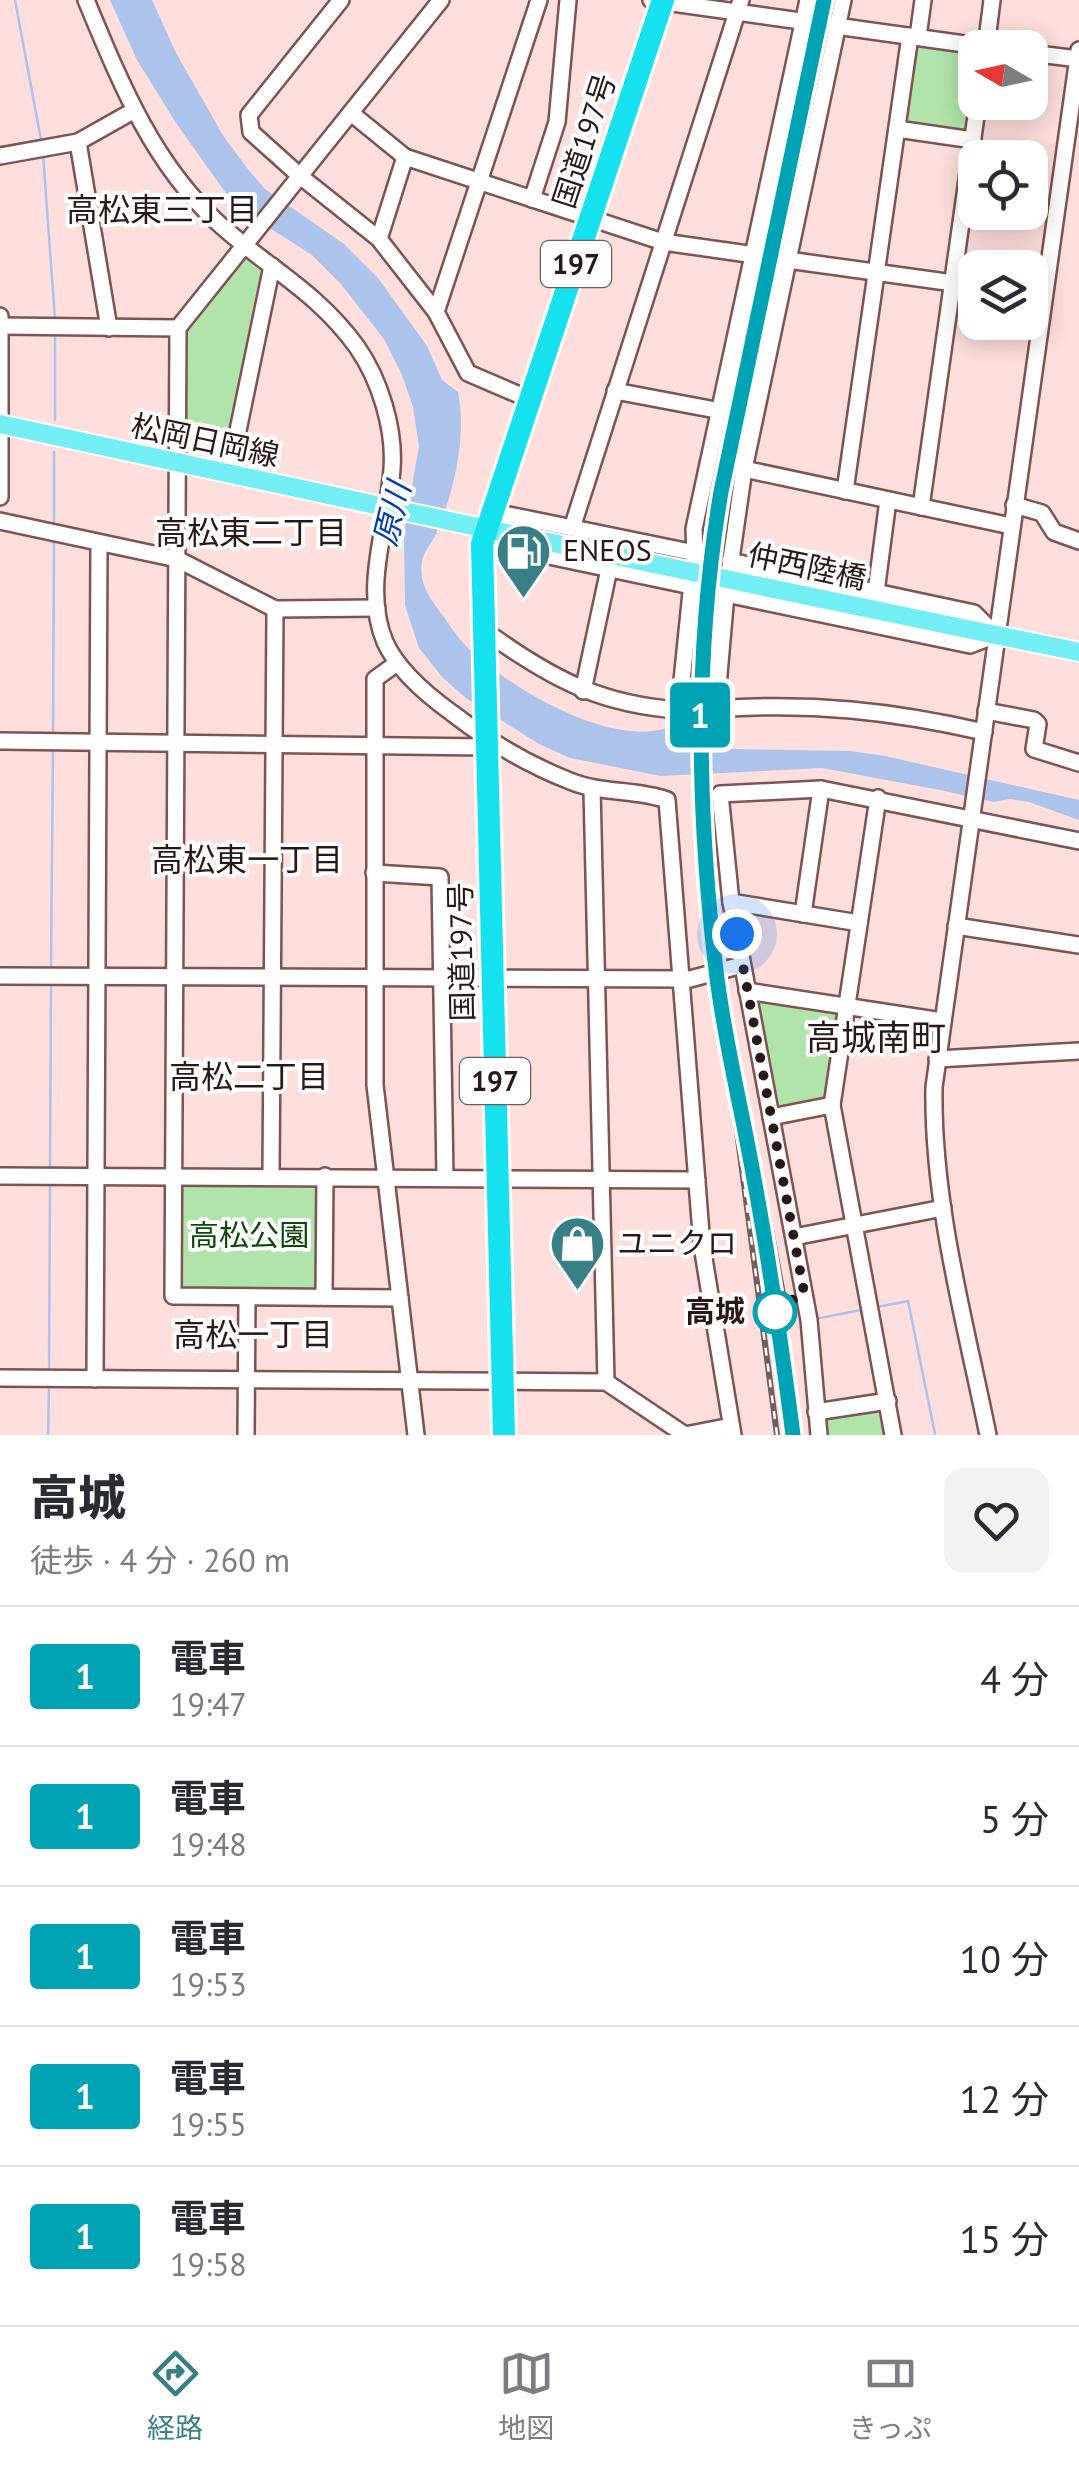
<!DOCTYPE html>
<html lang="ja">
<head>
<meta charset="utf-8">
<style>
	:root { --surface:#fff; --page:#f2f2f3; --text:#2b2b33; --muted:#7c7c81; --line:#e1e1e2; --accent:#388085 }
	body { margin:0; font-family:"PT Sans","Noto Sans JP",sans-serif; background:var(--page); color:var(--text); height:100vh; display:flex; flex-direction:column; font-size:38px; white-space:nowrap }
	* { box-sizing:border-box; margin:0 }
	p { font-size:32px; color:var(--muted) }
	.icon { flex:none; width:55px; height:55px; fill:none; stroke:currentColor; stroke-width:2; stroke-linecap:round; stroke-linejoin:round }
	.map { position:relative; height:1435px; overflow:hidden }
	.details { display:flex; flex-direction:column; background:var(--surface); flex:1 }
	.details>* { flex:none }
	.badge { padding:0 20px; border-radius:8px; font-size:35px; line-height:65px }
	.needle { width:65px; rotate:279deg }
	.controls { position:absolute; left:958px; top:30px; display:grid; gap:20px }
	.controls a { display:grid; place-items:center; width:90px; height:90px; border-radius:20px; background:var(--surface); box-shadow:0 5px 25px #0003; font-size:50px }
	.you { position:absolute; width:50px; height:50px; margin:-25px; border:8px solid #fff; border-radius:50%; background:#1a73e8; box-shadow:0 0 0 15px #1a73e833 }
	.map>.badge { position:absolute; translate:-50% -50%; box-shadow:0 0 0 5px #fff }
	.round { display:grid; place-items:center; flex:none; width:105px; height:105px; border-radius:20px; background:var(--page) }
	.headline { display:flex; align-items:center; justify-content:space-between; height:170px; padding:0 30px }
	h1 { font-size:48px; font-weight:800; line-height:75px }
	ul { padding:0; list-style:none }
	li { display:flex; align-items:center; gap:30px; height:140px; padding:0 30px; border-top:2px solid var(--line) }
	li div { flex:1 }
	li b { display:block; font-size:38px }
	li em { font-style:normal }
	li .badge { min-width:110px; font-weight:700; text-align:center }
	.menu { display:flex; justify-content:space-around; align-items:center; height:140px; border-top:2px solid var(--line); background:var(--surface); font-size:28px; color:var(--muted) }
	.menu a { display:grid; justify-items:center; gap:5px }
	.menu .on { color:var(--accent) }
	.map>svg:first-child { display:block }
	.green { fill:#b0e4aa }
	.water { fill:#acc3ec }
	.lines { fill:none; stroke-linecap:round; stroke-linejoin:round }
	.stream { stroke:#acc3ec; stroke-width:2.5 }
	.minor-casing { stroke:#7e5352; stroke-width:20 }
	.major-casing { stroke:#fff; stroke-width:22 }
	.highway-casing { stroke:#fff; stroke-width:28 }
	.minor { stroke:#fff; stroke-width:15 }
	.major { stroke:#73eef5; stroke-width:18 }
	.highway { stroke:#15e2ee; stroke-width:22 }
	.rail-casing { stroke:#735c5c; stroke-width:6 }
	.rail { stroke:#fff; stroke-width:2.5; stroke-dasharray:8; stroke-linecap:butt }
	.major-bridge-casing { stroke:#fff; stroke-width:22; stroke-linecap:butt }
	.major-bridge { stroke:#73eef5; stroke-width:18 }
	.line-casing { stroke:#fff; stroke-width:22 }
	.line { stroke:#00a3b4; stroke-width:15 }
	.walk { stroke:#2a1818; stroke-width:10; stroke-dasharray:0 18 }
	.stop-dot { fill:#fff; stroke:#00a3b4; stroke-width:5 }
	.labels { text-anchor:middle; stroke-width:8; stroke-linejoin:round; paint-order:stroke }
	.shield { fill:#fff; stroke:#6a5d5d; stroke-width:2.5 }
	.shield-label { font-size:28px; font-weight:bold; fill:#2a1818 }
	.street-label { font-size:30px; fill:#2a1818; stroke:#fff }
	.poi-label { font-size:30px; fill:#2a1818; stroke:#fff; text-anchor:start }
	.park-label { font-size:30px; fill:#0a4906; stroke:#fff }
	.stop-label { font-size:30px; font-weight:bold; fill:#2a1818; stroke:#fff; text-anchor:end }
	.neighbourhood-label { font-size:32px; fill:#2a1818; stroke:#fff }
	.water-label { font-size:32px; font-style:italic; fill:#013cae; stroke:#fff }
	.quarter-label { font-size:35px; fill:#2a1818; stroke:#fff }
</style>
</head>
<body>
<div class="map">
<svg width="1079" height="1435" viewBox="0 0 1079 1435">
	<rect width="100%" height="100%" fill="#fedfdd"/>
	<!-- green -->
	<g class="green">
		<polygon points="917,44 975,52 975,85 968,132 964,135 902,123 913,46"/>
		<polygon points="249,254 265,269 226,455 184,447 185,330"/>
		<polygon points="754,1000 838,1010 841,1015 829,1098 779,1111 775,1108"/>
		<polygon points="180,1181 316,1181 320,1187 321,1288 316,1292 182,1290 178,1287"/>
		<polygon points="878,1412 884,1435 827,1435 827,1418"/>
	</g>
	<!-- water -->
	<path class="water" d="M110,0H152L176,53L224,137L247,168L265,189L344,244L378,278L427,346L442,380L458,392C467,437 454,492 436,534C432,543 423,552 422,562C418,584 432,601 444,617C451,627 458,638 467,647C509,688 608,747 667,728V733H697L730,749L850,751L885,756L1079,800V820L1029,802L1010,799L994,802L940,790L822,768L661,776L570,758L539,744L466,698L443,678L419,648L405,605L404,533L419,446L413,407L402,375L384,339L340,283L312,255L235,206L176,123L137,60Z"/>
	<g class="lines">
		<!-- stream -->
		<g class="stream">
			<polyline points="15,0 41,140"/>
			<polyline points="43,154 55,319"/>
			<polyline points="55,420 55,335"/>
			<polyline points="54,525 54,452"/>
			<polyline points="53,737 54,540"/>
			<polyline points="51,966 53,748"/>
			<polyline points="50,1168 51,986"/>
			<polyline points="877,1307 908,1301 935,1434"/>
			<polyline points="815,1319 861,1310"/>
			<polyline points="49,1371 50,1184"/>
			<polyline points="48,1435 49,1387"/>
		</g>
		<defs>
			<g id="minor">
				<path d="M86,0C119,79 151,161 216,221C264,266 316,290 357,347C380,380 395,429 392,469C388,525 362,587 385,642C398,671 427,695 452,713C487,740 529,765 570,781C601,794 636,789 667,800L702,1246L733,1435"/>
				<polyline points="341,0 249,115 251,132 300,176 379,239 436,312 468,373 531,400"/>
				<polyline points="651,0 993,48"/>
				<path d="M843,0L744,469L726,594L716,709C809,702 893,711 984,732"/>
				<polyline points="918,37 923,0"/>
				<polyline points="986,48 992,0"/>
				<polyline points="1030,53 1079,59"/>
				<polyline points="351,113 405,157 663,242 755,255"/>
				<polyline points="897,129 973,140"/>
				<polyline points="78,142 109,328"/>
				<polyline points="0,156 78,142 133,111"/>
				<polyline points="532,199 557,122 568,0"/>
				<polyline points="379,239 405,157"/>
				<polyline points="788,260 975,286"/>
				<polyline points="436,312 539,0"/>
				<polyline points="0,316 0,497"/>
				<polyline points="0,326 178,328"/>
				<polyline points="615,391 721,411"/>
				<polyline points="744,469 1011,526"/>
				<polyline points="229,474 272,266"/>
				<polyline points="845,491 910,36"/>
				<polyline points="1014,505 1042,513 1054,532 1079,541"/>
				<polyline points="921,507 978,102"/>
				<polyline points="0,521 177,559 275,609 377,608"/>
				<polyline points="572,528 741,0"/>
				<polyline points="730,561 974,613 996,635"/>
				<polyline points="691,586 511,548 489,529 509,515 695,553"/>
				<polyline points="876,592 888,500"/>
				<polyline points="726,594 970,645 996,635"/>
				<path d="M495,638C556,681 604,705 679,710L695,553L694,529L808,0"/>
				<polyline points="397,663 375,679 375,1085 416,1435"/>
				<polyline points="583,691 609,569"/>
				<polyline points="986,711 1034,720 1038,724 1034,749 1079,763"/>
				<polyline points="0,741 487,747"/>
				<polyline points="592,789 606,1382"/>
				<polyline points="878,798 832,1105 893,1435"/>
				<polyline points="374,873 440,877 445,1177"/>
				<polyline points="731,902 859,923"/>
				<polyline points="803,914 821,789"/>
				<polyline points="956,926 1079,945"/>
				<polyline points="0,976 690,979 742,965"/>
				<polyline points="747,991 942,1021"/>
				<polyline points="937,1059 1079,1051"/>
				<polyline points="771,1117 832,1105"/>
				<polyline points="0,1176 697,1180"/>
				<polyline points="271,1176 275,609"/>
				<polyline points="794,1237 943,1208"/>
				<polyline points="324,1297 325,1176"/>
				<polyline points="400,1298 173,1296 178,328 441,0"/>
				<polyline points="0,1378 606,1382 685,1435 731,1426"/>
				<polyline points="95,1379 99,543"/>
				<polyline points="816,1412 888,1401"/>
				<polyline points="246,1435 247,1297"/>
				<polyline points="819,1435 809,1320 731,902 720,794 821,789 1079,841"/>
				<path d="M988,1435C965,1321 932,1203 934,1087L1079,50"/>
			</g>
			<g id="major">
				<polyline points="0,424 519,536"/>
				<polyline points="967,629 1079,652"/>
			</g>
			<polyline id="highway" points="504,1435 482,544 663,0"/>
		</defs>
		<!-- minor casing -->
		<use href="#minor" class="minor-casing"/>
		<!-- major casing -->
		<use href="#major" class="major-casing"/>
		<!-- highway casing -->
		<use href="#highway" class="highway-casing"/>
		<!-- minor -->
		<use href="#minor" class="minor"/>
		<!-- major -->
		<use href="#major" class="major"/>
		<!-- highway -->
		<use href="#highway" class="highway"/>
		<defs>
			<g id="rail">
				<polyline points="748,1146 766,1202 787,1316"/>
				<polyline points="773,1301 793,1435"/>
				<polyline points="777,1435 716,972 702,832 699,713 714,534 721,492 824,0"/>
			</g>
		</defs>
		<!-- rail casing -->
		<use href="#rail" class="rail-casing"/>
		<!-- rail -->
		<use href="#rail" class="rail"/>
		<defs>
			<polyline id="major-bridge" points="519,536 967,629"/>
		</defs>
		<!-- major-bridge casing -->
		<use href="#major-bridge" class="major-bridge-casing"/>
		<!-- major-bridge -->
		<use href="#major-bridge" class="major-bridge"/>
	</g>
	<g class="lines">
		<defs>
			<path id="line" d="M793,1435C782,1350 770,1264 754,1179C742,1109 724,1040 716,970C697,810 694,651 721,492L824,0"/>
		</defs>
		<!-- line casing -->
		<use href="#line" class="line-casing"/>
		<!-- line -->
		<use href="#line" class="line"/>
		<!-- walk -->
		<polyline class="walk" points="737,934 804,1292 775,1312"/>
	</g>
	<!-- icons -->
	<defs>
		<symbol id="fuel-pin" viewBox="-11 -11 22 30"><path d="M0 17L-7.5 6A9.5 9.5 0 1 1 7.5 6Z" fill="#388085" stroke="#fff"/><path d="M-5.5-6h7V0h2V4h1.3V-2.5L3-4.5l.8-.8L6-3V5H2.5V1h-1V6h-7ZM-4.2-4.7v3.2H.2V-4.7Z" fill="#fff"/></symbol>
		<symbol id="shop-pin" viewBox="-11 -11 22 30"><path d="M0 17L-7.5 6A9.5 9.5 0 1 1 7.5 6Z" fill="#388085" stroke="#fff"/><path d="M-5-2.5h2.3a2.7 3.5 0 0 1 5.4 0H5L5.5 6h-11ZM-1.5-2.5h3a1.5 2.3 0 0 0-3 0Z" fill="#fff"/></symbol>
	</defs>
	<g fill-rule="evenodd">
		<use href="#fuel-pin" x="492" y="520" width="63" height="86"/>
		<use href="#shop-pin" x="546" y="1212" width="63" height="86"/>
	</g>
	<!-- markers -->
	<circle class="stop-dot" cx="775" cy="1312" r="20"/>
	<g class="labels">
		<!-- shield labels -->
		<g class="shield">
			<rect x="541" y="241" width="70" height="46" rx="8"/>
			<rect x="460" y="1058" width="70" height="46" rx="8"/>
		</g>
		<g class="shield-label">
			<text x="576" y="274">197</text>
			<text x="495" y="1091">197</text>
		</g>
		<!-- street labels -->
		<g class="street-label">
			<text transform="translate(585 141) rotate(-72)" y="10">国道197号</text>
			<text transform="translate(205 441) rotate(12)" y="10">松岡日岡線</text>
			<text transform="translate(807 567) rotate(12)" y="10">仲西陸橋</text>
			<text transform="translate(462 952) rotate(-91)" y="10">国道197号</text>
		</g>
		<!-- poi labels -->
		<g class="poi-label">
			<text x="563" y="561">ENEOS</text>
			<text x="617" y="1254">ユニクロ</text>
		</g>
		<!-- park labels -->
		<g class="park-label">
			<text x="249" y="1246">高松公園</text>
		</g>
		<!-- stop labels -->
		<g class="stop-label">
			<text x="745" y="1322">高城</text>
		</g>
		<!-- neighbourhood labels -->
		<g class="neighbourhood-label">
			<text x="162" y="221">高松東三丁目</text>
			<text x="251" y="544">高松東二丁目</text>
			<text x="247" y="871">高松東一丁目</text>
			<text x="249" y="1088">高松二丁目</text>
			<text x="253" y="1346">高松一丁目</text>
		</g>
		<!-- water labels -->
		<g class="water-label">
			<text transform="translate(392 514) rotate(-76)" y="11">原川</text>
		</g>
		<!-- quarter labels -->
		<g class="quarter-label">
			<text x="876" y="1050">高城南町</text>
		</g>
	</g>
</svg>
<div class="controls">
<a><svg class="needle" viewBox="-14 -14 28 28"><path d="M0-13l5 13h-10z" fill="#e53935"/><path d="M0 13l5-13h-10z" fill="#7c7c81"/></svg></a>
<a><svg class="icon" aria-label="locate" viewBox="0 0 24 24"><circle cx="12" cy="12" r="6"/><path d="M12 2v4M12 18v4M2 12h4M18 12h4"/></svg></a>
<a><svg class="icon" aria-label="layers" viewBox="0 0 24 24"><path d="M12 4l9 5-9 5-9-5zM3 14l9 5 9-5"/></svg></a>
</div>
<div class="you" style="left:737px;top:934px"></div>
<b class="badge" style="left:700px;top:715px;background:#00a3b4;color:#fff">1</b>
</div>
<section class="details">
<div class="headline"><div><h1>高城</h1><p>徒歩 · 4 分 · 260 m</p></div><a class="round"><svg class="icon" aria-label="heart" viewBox="0 0 24 24"><path d="M12 20l-8-8c-3-5 5-10 8-4 3-6 11-1 8 4z"/></svg></a></div>
<ul>
<li><span class="badge" style="background:#00a3b4;color:#fff">1</span><div><b>電車</b><p>19:47</p></div><em>4 分</em></li>
<li><span class="badge" style="background:#00a3b4;color:#fff">1</span><div><b>電車</b><p>19:48</p></div><em>5 分</em></li>
<li><span class="badge" style="background:#00a3b4;color:#fff">1</span><div><b>電車</b><p>19:53</p></div><em>10 分</em></li>
<li><span class="badge" style="background:#00a3b4;color:#fff">1</span><div><b>電車</b><p>19:55</p></div><em>12 分</em></li>
<li><span class="badge" style="background:#00a3b4;color:#fff">1</span><div><b>電車</b><p>19:58</p></div><em>15 分</em></li>
</ul>
</section>
<nav class="menu">
<a class="on"><svg class="icon" aria-label="directions" viewBox="0 0 24 24"><path d="M12 3l9 9-9 9-9-9zM9 14v-3h6M13 9l2 2-2 2"/></svg>経路</a>
<a><svg class="icon" aria-label="map" viewBox="0 0 24 24"><path d="M3 6l6-2 6 2 6-2v14l-6 2-6-2-6 2zM9 4v14M15 6v14"/></svg>地図</a>
<a><svg class="icon" aria-label="tickets" viewBox="0 0 24 24"><path d="M3 7h18v10H3zM15 7v10"/></svg>きっぷ</a>
</nav>
</body>
</html>
